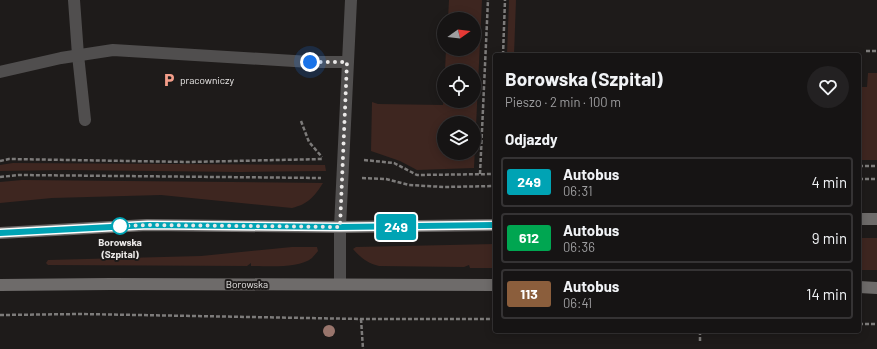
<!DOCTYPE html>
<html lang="pl">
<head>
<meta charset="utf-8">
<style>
	:root { --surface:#161414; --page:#232122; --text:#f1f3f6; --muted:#9e9ea0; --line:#353334 }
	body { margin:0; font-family:Barlow,sans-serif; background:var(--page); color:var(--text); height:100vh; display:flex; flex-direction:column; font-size:15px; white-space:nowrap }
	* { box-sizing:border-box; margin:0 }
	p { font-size:13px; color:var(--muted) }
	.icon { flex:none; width:22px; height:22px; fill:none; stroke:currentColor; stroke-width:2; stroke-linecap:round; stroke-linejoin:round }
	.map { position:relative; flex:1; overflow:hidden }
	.drawer { position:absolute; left:493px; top:53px; width:368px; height:280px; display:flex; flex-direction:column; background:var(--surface); border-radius:4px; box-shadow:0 2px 10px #0003,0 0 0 1px var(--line) }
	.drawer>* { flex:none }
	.badge { padding:0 8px; border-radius:3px; font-size:14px; line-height:26px }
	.needle { width:26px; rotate:76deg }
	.fabs { position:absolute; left:437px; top:12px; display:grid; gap:8px }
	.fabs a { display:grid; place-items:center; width:44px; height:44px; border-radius:50%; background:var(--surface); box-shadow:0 2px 10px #0003,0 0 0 1px var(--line); font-size:20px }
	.you { position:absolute; width:20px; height:20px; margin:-10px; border:3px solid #fff; border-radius:50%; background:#1a73e8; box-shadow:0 0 0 6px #1a73e833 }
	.map>.badge { position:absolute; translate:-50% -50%; box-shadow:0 0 0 2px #fff }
	h2 { padding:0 12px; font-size:15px; line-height:36px }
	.round { display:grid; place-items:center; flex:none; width:42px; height:42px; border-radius:21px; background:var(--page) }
	.head { display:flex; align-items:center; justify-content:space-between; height:68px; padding:0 12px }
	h1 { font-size:19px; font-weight:700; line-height:30px }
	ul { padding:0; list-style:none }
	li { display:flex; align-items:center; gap:12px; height:50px; margin:0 8px 6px; padding:0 4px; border:2px solid var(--line); border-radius:4px }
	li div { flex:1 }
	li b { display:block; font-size:15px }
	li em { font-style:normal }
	li .badge { min-width:44px; font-weight:700; text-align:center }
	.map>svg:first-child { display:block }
	.green { fill:#3e2620; fill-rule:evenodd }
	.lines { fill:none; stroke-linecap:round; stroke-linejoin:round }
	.path { stroke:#7d7b7a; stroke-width:2.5; stroke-dasharray:4 2; stroke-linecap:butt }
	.lane { stroke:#504e4e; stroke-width:12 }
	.street { stroke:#504e4e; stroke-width:12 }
	.secondary { stroke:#6e6b6a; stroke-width:12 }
	.tree { fill:#99756c }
	.line-casing { stroke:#fff; stroke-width:9 }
	.line { stroke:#00a3b4; stroke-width:6 }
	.walk { stroke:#eae8e7; stroke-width:4; stroke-dasharray:0 7.2 }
	.stop-dot { fill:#fff; stroke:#00a3b4; stroke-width:2 }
	.labels { text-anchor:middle; stroke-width:4; stroke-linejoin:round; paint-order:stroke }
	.poi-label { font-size:10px; fill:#eae8e7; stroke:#1e1b1a; text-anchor:start }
	.stop-label { font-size:10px; font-weight:bold; fill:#eae8e7; stroke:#1e1b1a }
	.street-label { font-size:10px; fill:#eae8e7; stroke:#1e1b1a }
</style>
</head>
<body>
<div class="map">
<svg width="877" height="349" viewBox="0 0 877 349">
	<rect width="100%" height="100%" fill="#1e1b1a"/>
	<!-- green -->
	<g class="green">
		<path d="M449,0H482L474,168L417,170L400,161L371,151L372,102L378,104L443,105L444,97V101H474V71H445L446,49H474V19H448ZM444,123H474V153H444Z"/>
		<polygon points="509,0 516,0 514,55 507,55"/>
		<polygon points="868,73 877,73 877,160 859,160 859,87 867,87"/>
		<polygon points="13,163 325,165 326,171 241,172 66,170 0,171 0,165"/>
		<path d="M22,180L323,183C314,197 308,204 292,208L161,195L52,198L0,203V182Z"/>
		<rect x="859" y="238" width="18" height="32"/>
		<path d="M495,244V268H470L469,265L464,267L379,266C367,263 361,258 353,249L356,247Z"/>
		<path d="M292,247H317L318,251C316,253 314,256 312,258C298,269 268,266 251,266V263L247,266L48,265L46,263L48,260L201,256Z"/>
	</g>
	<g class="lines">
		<!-- path -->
		<g class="path">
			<polyline points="866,51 877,51"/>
			<polyline points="503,55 505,0"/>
			<polyline points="301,121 309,142 322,157"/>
			<polyline points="364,160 394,163 417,175 495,174"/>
			<polyline points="0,161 9,159 189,162 323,159"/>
			<polyline points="859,166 877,166"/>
			<polyline points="480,174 488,0"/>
			<polyline points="0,177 19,175 321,178"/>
			<polyline points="362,178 386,179 409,185 444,187 495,186"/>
			<polyline points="859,179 877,179"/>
			<polyline points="0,315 81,314 361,319 495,319"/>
			<polyline points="361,319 363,349"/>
			<polyline points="859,324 877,324"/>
			<polyline points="700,331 700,343"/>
		</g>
		<!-- lane -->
		<g class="lane">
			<polyline points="74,0 78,55 85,120"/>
			<polyline points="0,72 61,58 113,50 310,62 347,62"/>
			<polyline points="340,227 340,284"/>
		</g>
		<!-- street -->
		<polyline class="street" points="340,227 351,0"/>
		<!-- secondary -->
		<g class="secondary">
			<polyline points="859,219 877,219"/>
			<polyline points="0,233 147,225 340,227 495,225"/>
			<polyline points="0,285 111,284 495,285"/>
			<polyline points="859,287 877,288"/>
		</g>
	</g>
	<!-- trees -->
	<circle class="tree" cx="329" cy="331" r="6"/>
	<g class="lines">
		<defs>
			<polyline id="line" points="0,233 148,225 340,227 495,225"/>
		</defs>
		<!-- line casing -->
		<use href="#line" class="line-casing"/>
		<!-- line -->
		<use href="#line" class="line"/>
		<!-- walk -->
		<polyline class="walk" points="120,226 117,226 148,225 340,227 347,62 310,62"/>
	</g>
	<!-- icons -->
	<defs>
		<symbol id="parking-bare" viewBox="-9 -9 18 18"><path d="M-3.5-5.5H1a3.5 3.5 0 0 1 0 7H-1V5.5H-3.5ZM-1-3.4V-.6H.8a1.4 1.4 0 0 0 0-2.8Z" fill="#f49e8a" stroke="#1e1b1a" stroke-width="2.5" paint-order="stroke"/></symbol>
	</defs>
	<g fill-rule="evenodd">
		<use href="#parking-bare" x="159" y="70" width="20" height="20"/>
	</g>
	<!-- markers -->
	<circle class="stop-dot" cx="120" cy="226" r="8"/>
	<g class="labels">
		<!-- poi labels -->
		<g class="poi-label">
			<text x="180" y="84">pracowniczy</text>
		</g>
		<!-- stop labels -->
		<g class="stop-label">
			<text x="120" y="246">Borowska<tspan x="120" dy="12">(Szpital)</tspan></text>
		</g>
		<!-- street labels -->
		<g class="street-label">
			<text x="247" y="288">Borowska</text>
		</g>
	</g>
</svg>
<div class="fabs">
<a><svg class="needle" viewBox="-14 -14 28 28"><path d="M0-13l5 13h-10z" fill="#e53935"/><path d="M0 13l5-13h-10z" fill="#9e9ea0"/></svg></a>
<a><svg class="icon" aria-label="locate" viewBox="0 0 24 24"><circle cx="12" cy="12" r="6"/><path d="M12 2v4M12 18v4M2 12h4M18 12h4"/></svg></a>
<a><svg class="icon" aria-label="layers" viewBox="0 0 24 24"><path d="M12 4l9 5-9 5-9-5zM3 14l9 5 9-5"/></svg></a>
</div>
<div class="you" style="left:310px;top:62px"></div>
<b class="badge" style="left:396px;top:227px;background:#00a3b4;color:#fff">249</b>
<section class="drawer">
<div class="head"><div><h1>Borowska (Szpital)</h1><p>Pieszo · 2 min · 100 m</p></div><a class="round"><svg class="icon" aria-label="heart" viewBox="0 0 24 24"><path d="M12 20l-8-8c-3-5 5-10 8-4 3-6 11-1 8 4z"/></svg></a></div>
<h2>Odjazdy</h2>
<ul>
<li><span class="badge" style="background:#00a3b4;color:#fff">249</span><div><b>Autobus</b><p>06:31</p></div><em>4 min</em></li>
<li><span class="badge" style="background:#00a651;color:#fff">612</span><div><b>Autobus</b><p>06:36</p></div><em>9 min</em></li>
<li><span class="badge" style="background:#8b5e3c;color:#fff">113</span><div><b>Autobus</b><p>06:41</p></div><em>14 min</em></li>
</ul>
</section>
</div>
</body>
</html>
